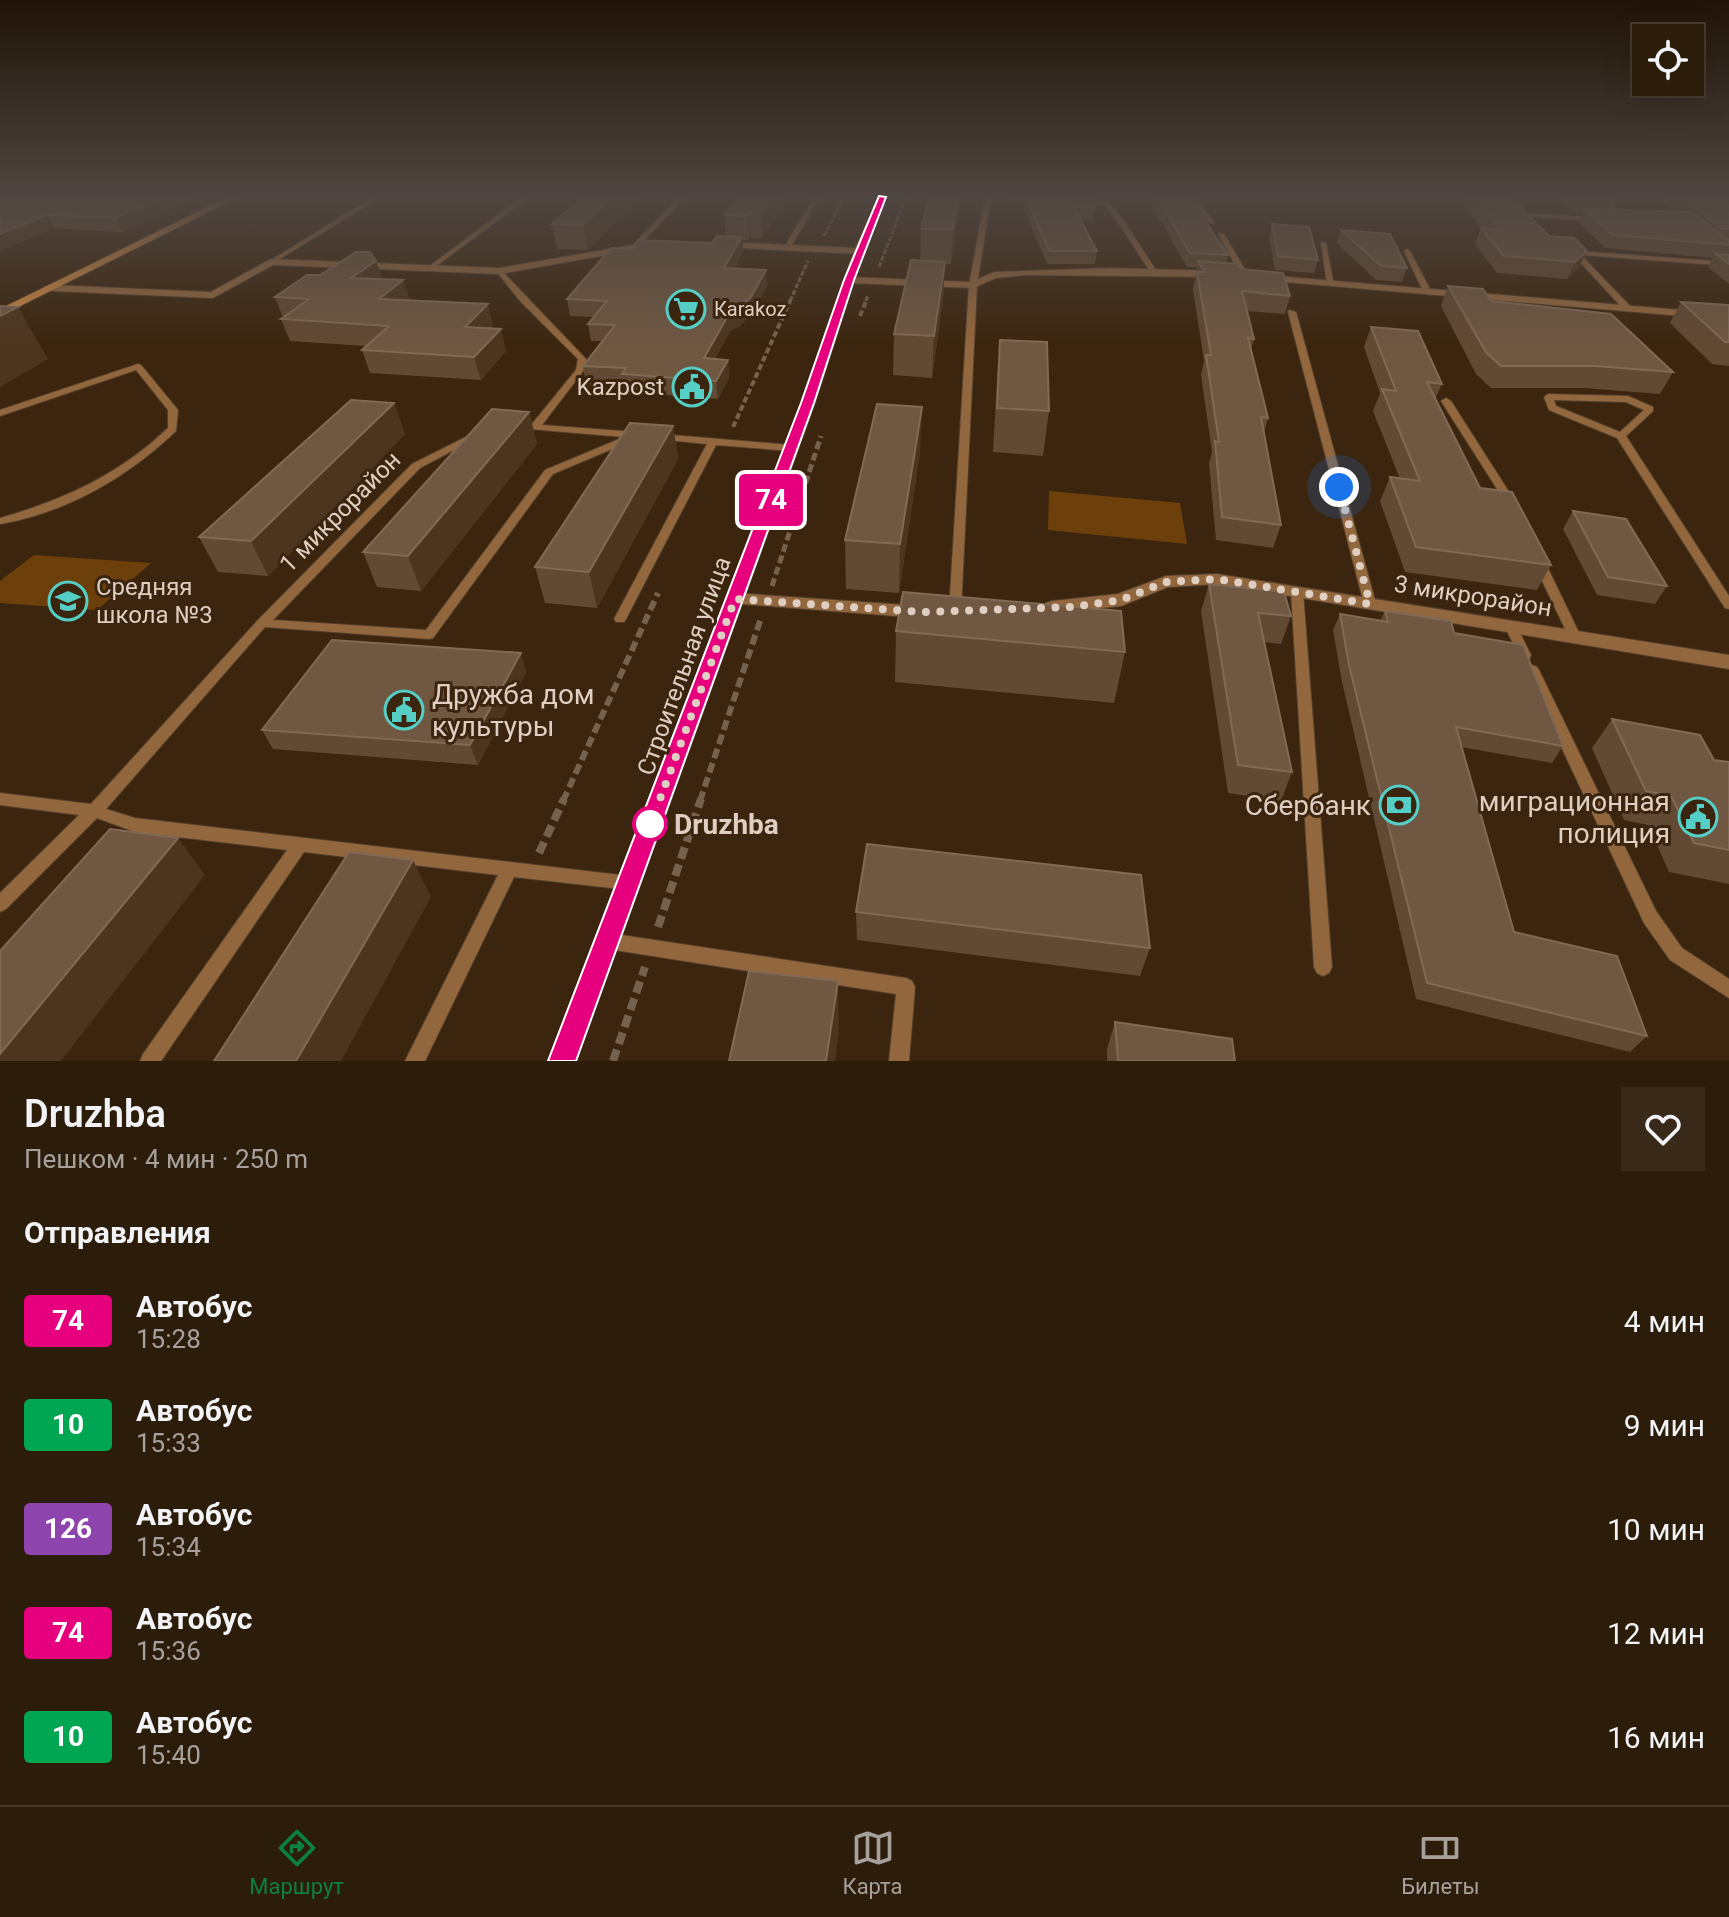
<!DOCTYPE html>
<html lang="ru">
<head>
<meta charset="utf-8">
<style>
	:root { --surface:#2c1c0a; --page:#382918; --text:#f1f3f6; --muted:#a6a19c; --line:#483a2b; --accent:#0b8043 }
	body { margin:0; font-family:Roboto,sans-serif; background:var(--page); color:var(--text); height:100vh; display:flex; flex-direction:column; font-size:30px; white-space:nowrap }
	* { box-sizing:border-box; margin:0 }
	p { font-size:26px; color:var(--muted) }
	.icon { flex:none; width:44px; height:44px; fill:none; stroke:currentColor; stroke-width:2; stroke-linecap:round; stroke-linejoin:round }
	.map { position:relative; height:1061px; overflow:hidden }
	.panel { display:flex; flex-direction:column; background:var(--surface); flex:1 }
	.panel>* { flex:none }
	.badge { padding:0 16px; border-radius:6px; font-size:28px; line-height:52px }
	.controls { position:absolute; left:1632px; top:24px; display:grid; gap:16px }
	.controls a { display:grid; place-items:center; width:72px; height:72px; border-radius:0px; background:var(--surface); box-shadow:0 8px 32px #0002,0 0 0 2px var(--line); font-size:40px }
	.you { position:absolute; width:40px; height:40px; margin:-20px; border:6px solid #fff; border-radius:50%; background:#1a73e8; box-shadow:0 0 0 12px #1a73e833 }
	.map>.badge { position:absolute; translate:-50% -50%; box-shadow:0 0 0 4px #fff }
	h2 { padding:0 24px; font-size:30px; line-height:72px }
	.round { display:grid; place-items:center; flex:none; width:84px; height:84px; border-radius:0px; background:var(--page) }
	.headline { display:flex; align-items:center; justify-content:space-between; height:136px; padding:0 24px }
	h1 { font-size:38px; font-weight:600; line-height:60px }
	ul { padding:0; list-style:none }
	li { display:flex; align-items:center; gap:24px; height:104px; padding:0 24px }
	li div { flex:1 }
	li b { display:block; font-size:30px }
	li em { font-style:normal }
	li .badge { min-width:88px; font-weight:700; text-align:center }
	.tabs { display:flex; justify-content:space-around; align-items:center; height:112px; border-top:2px solid var(--line); background:var(--surface); font-size:22px; color:var(--muted) }
	.tabs a { display:grid; justify-items:center; gap:4px }
	.tabs .active { color:var(--accent) }
	.map>svg:first-child { display:block }
	.green { fill:#6d400b }
	.lines { fill:none; stroke-linecap:round; stroke-linejoin:round }
	.lane-casing { stroke:#55402b; stroke-width:2 }
	.street-casing { stroke:#55402b; stroke-width:2 }
	.secondary-casing { stroke:#55402b; stroke-width:2 }
	.path-far4 { stroke:#75624e; stroke-width:3; stroke-dasharray:5 2; stroke-linecap:butt }
	.path-far3 { stroke:#75624e; stroke-width:4; stroke-dasharray:6 3; stroke-linecap:butt }
	.path-far2 { stroke:#75624e; stroke-width:5; stroke-dasharray:8 4; stroke-linecap:butt }
	.path-far1 { stroke:#75624e; stroke-width:6; stroke-dasharray:10 5; stroke-linecap:butt }
	.path { stroke:#75624e; stroke-width:8; stroke-dasharray:12 6; stroke-linecap:butt }
	.lane { fill:#93673e; fill-rule:evenodd }
	.street { fill:#93673e; fill-rule:evenodd }
	.secondary { fill:#ce8842; fill-rule:evenodd }
	.wall { fill:#614933 }
	.shaded-wall { fill:#4c351e }
	.building { fill:#6f5742; stroke:#806a56; stroke-width:2 }
	.line { fill:#e6007e; stroke:#fff; stroke-width:2 }
	.walk { stroke:#decfc2; stroke-width:8; stroke-dasharray:0 14.4 }
	.stop-dot { fill:#fff; stroke:#e6007e; stroke-width:4 }
	.labels { text-anchor:middle; stroke-width:6; stroke-linejoin:round; paint-order:stroke }
	.far-poi-label { font-size:20px; fill:#decfc2; stroke:#3b250e; text-anchor:start }
	.poi-label { font-size:24px; fill:#decfc2; stroke:#3b250e; text-anchor:end }
	.street-label { font-size:24px; fill:#decfc2; stroke:#3b250e }
	.near-poi-label { font-size:28px; fill:#decfc2; stroke:#3b250e; text-anchor:end }
	.near-stop-label { font-size:28px; font-weight:bold; fill:#decfc2; stroke:#3b250e; text-anchor:start }
</style>
</head>
<body>
<div class="map">
<svg width="1729" height="1061" viewBox="0 0 1729 1061">
	<rect width="100%" height="100%" fill="#3b250e"/>
	<!-- green -->
	<g class="green">
		<polygon points="1049,491 1180,503 1187,544 1048,530"/>
		<polygon points="34,555 151,563 97,610 0,603 0,581"/>
	</g>
	<g class="lines">
		<defs>
			<g id="lane">
				<polygon points="373,197 381,197 273,263 268,262"/>
				<polygon points="522,197 529,197 431,270 427,270 427,268"/>
				<polygon points="679,197 686,197 636,248 632,248 632,246"/>
				<polygon points="814,197 820,197 790,248 785,249 784,248"/>
				<polygon points="985,197 991,197 977,285 961,611 959,614 951,614 949,611 969,285"/>
				<polygon points="999,197 1042,197 1044,199 1041,201"/>
				<polygon points="1190,197 1196,197 1214,222 1213,223 1209,223"/>
				<polygon points="1597,197 1604,197 1629,219 1629,221 1625,221"/>
				<polygon points="1082,199 1109,203 1124,221 1157,272 1155,273 1151,273 1118,222 1105,206 1080,202 1079,201"/>
				<polygon points="1524,213 1595,217 1598,219 1595,221 1522,216 1522,214"/>
				<polygon points="1219,233 1224,234 1249,276 1248,278 1241,276 1218,234"/>
				<polygon points="1321,242 1326,243 1334,286 1327,284"/>
				<polygon points="1407,249 1410,251 1432,293 1431,295 1424,293 1404,251"/>
				<polygon points="1573,249 1577,251 1729,262 1729,266 1581,255 1631,307 1632,309 1628,311 1625,311 1571,252 1570,251"/>
				<polygon points="500,269 586,359 584,370 542,425 635,432 638,433 640,435 638,437 632,438 631,441 553,474 433,638 429,639 265,627 106,809 135,818 629,876 635,878 637,883 635,888 629,890 514,877 425,1061 405,1061 498,875 304,852 161,1061 140,1061 143,1054 287,850 135,832 97,818 6,909 0,912 0,893 79,815 0,805 0,793 91,804 258,620 412,464 470,435 473,434 478,437 420,468 273,620 426,630 545,470 624,437 517,428 515,426 517,424 532,424 576,370 578,359 521,302 496,271"/>
				<polygon points="1289,310 1296,312 1376,604 1374,607 1366,607 1364,604 1288,312"/>
				<path d="M138,364L141,365L178,410L176,431C128,477 66,513 0,524V518C64,500 120,474 168,428V410L136,370L0,416V410Z"/>
				<path d="M1548,394L1628,396L1653,407V411L1626,436L1729,596V609L1725,608L1617,438L1549,410L1544,397ZM1554,400L1626,402L1644,410L1620,432L1556,406Z"/>
				<polygon points="1446,398 1451,401 1516,503 1515,505 1511,506 1506,503 1441,401"/>
				<polygon points="660,434 791,445 796,448 791,451 716,445 626,619 624,622 616,622 614,619 707,444 657,439 655,437"/>
				<polygon points="1539,558 1545,562 1581,637 1579,640 1571,640 1569,637 1533,562"/>
				<polygon points="1297,588 1303,592 1332,967 1329,973 1323,976 1317,973 1314,967 1291,592"/>
				<polygon points="1511,623 1515,624 1517,627 1531,655 1530,658 1520,658 1519,655 1505,627 1507,624"/>
				<polygon points="1532,665 1537,667 1539,670 1656,911 1682,948 1729,979 1729,998 1670,960 1644,923 1525,670 1527,667"/>
				<polygon points="608,933 906,978 912,981 915,987 909,1061 889,1061 896,994 608,949 602,947 599,941 602,935"/>
			</g>
			<g id="street">
				<polygon points="655,241 658,242 658,246 500,274 273,265 213,298 52,291 47,288 52,285 211,292 271,259 500,268"/>
				<polygon points="722,242 859,248 864,251 859,254 719,247 719,243"/>
				<polygon points="1112,268 1217,271 1222,274 1217,277 1027,275 996,278 973,288 849,283 844,280 849,277 971,282 994,272"/>
				<polygon points="1264,275 1729,314 1729,320 1260,280 1260,276"/>
				<polygon points="1217,574 1729,655 1729,669 1217,584 1168,587 1121,606 1052,613 1046,611 1043,607 1046,603 1052,601 1118,594 1166,576"/>
				<polygon points="735,593 921,606 927,608 930,612 927,616 921,618 729,603 726,599"/>
			</g>
			<g id="secondary">
				<polygon points="228,197 239,197 0,316 0,309"/>
				<polygon points="878,197 886,197 864,251 815,403 576,1061 548,1061 801,403 854,251"/>
			</g>
		</defs>
		<!-- lane casing -->
		<use href="#lane" class="lane-casing"/>
		<!-- street casing -->
		<use href="#street" class="street-casing"/>
		<!-- secondary casing -->
		<use href="#secondary" class="secondary-casing"/>
		<!-- path-far4 -->
		<g class="path-far4">
			<polyline points="824,236 844,197"/>
			<polyline points="879,267 906,197"/>
			<polyline points="790,301 808,261"/>
			<polyline points="866,301 868,295"/>
		</g>
		<!-- path-far3 -->
		<g class="path-far3">
			<polyline points="860,316 867,299"/>
			<polyline points="733,427 791,299"/>
		</g>
		<!-- path-far2 -->
		<polyline class="path-far2" points="772,586 821,436"/>
		<!-- path-far1 -->
		<g class="path-far1">
			<polyline points="563,801 658,593"/>
			<polyline points="700,801 761,618"/>
		</g>
		<!-- path -->
		<g class="path">
			<polyline points="539,853 564,799"/>
			<polyline points="658,927 701,799"/>
			<polyline points="613,1061 645,967"/>
		</g>
		<!-- lane -->
		<use href="#lane" class="lane"/>
		<!-- street -->
		<use href="#street" class="street"/>
		<!-- secondary -->
		<use href="#secondary" class="secondary"/>
	</g>
	<!-- wall -->
	<g class="wall">
		<polygon points="583,197 641,197 588,250 557,249 552,224"/>
		<polygon points="788,197 762,238 751,238 749,240 742,240 743,252 734,269 767,286 752,313 740,326 730,331 715,359 728,360 729,378 718,399 625,392 624,386 586,384 583,366 602,341 591,341 588,324 593,317 570,316 567,299 632,249 712,243 726,236 724,215"/>
		<polygon points="960,197 951,264 945,264 943,299 932,378 893,375 894,334 920,260 921,229"/>
		<polygon points="1026,197 1092,197 1095,208 1093,221 1081,220 1097,251 1095,264 1047,264 1024,209"/>
		<polygon points="1147,197 1189,197 1228,255 1226,263 1241,269 1290,296 1285,314 1247,311 1254,339 1251,350 1268,418 1264,432 1281,525 1273,548 1216,540 1209,463 1212,452 1201,375 1204,361 1193,289 1197,267 1187,267"/>
		<polygon points="1458,197 1511,197 1549,236 1587,251 1579,267 1567,279 1497,273 1475,244 1481,228"/>
		<polygon points="1565,197 1609,197 1614,202 1611,210 1675,212 1657,197 1729,197 1729,284 1708,267 1713,258 1606,248 1578,222 1582,213 1574,213 1562,202"/>
		<polygon points="193,200 122,232 54,228 0,251 0,202"/>
		<polygon points="1272,224 1318,260 1314,273 1275,270 1269,237"/>
		<polygon points="1341,230 1407,268 1402,282 1376,280 1337,243"/>
		<polygon points="376,261 382,279 403,280 409,300 493,325 491,328 506,351 481,380 370,373 362,350 366,346 290,341 281,319 283,318 275,297 320,275"/>
		<polygon points="1448,286 1491,301 1673,372 1660,394 1584,388 1491,388 1476,374 1441,306"/>
		<polygon points="1681,302 1729,305 1729,366 1712,364 1670,323"/>
		<polygon points="1371,327 1442,384 1435,399 1480,488 1551,565 1537,590 1405,572 1380,501 1390,477 1400,479 1373,411 1380,393 1364,347"/>
		<polygon points="1000,340 1049,411 1043,456 993,452 997,381"/>
		<polygon points="394,403 405,434 268,576 218,572 199,537"/>
		<polygon points="529,412 537,444 421,591 377,587 363,552"/>
		<polygon points="673,426 678,459 597,608 545,603 535,567"/>
		<polygon points="920,452 899,593 846,589 845,540"/>
		<polygon points="1573,511 1667,586 1655,604 1597,595 1563,529"/>
		<polygon points="1209,584 1291,616 1281,644 1264,642 1292,772 1281,801 1228,793 1201,611"/>
		<polygon points="1385,611 1454,633 1563,746 1552,763 1461,747 1514,932 1647,1036 1630,1052 1416,999 1342,682 1333,630 1340,614 1380,621"/>
		<polygon points="896,631 1125,652 1114,703 895,682"/>
		<polygon points="526,672 478,765 273,749 262,730"/>
		<polygon points="1612,719 1714,760 1729,762 1729,884 1669,872 1648,825 1624,820 1592,748"/>
		<polygon points="856,912 1150,948 1140,976 857,940"/>
		<polygon points="1115,1022 1235,1061 1107,1061 1107,1049"/>
	</g>
	<!-- shaded-wall -->
	<g class="shaded-wall">
		<polygon points="163,197 192,197 193,200 122,232 115,218"/>
		<polygon points="613,197 641,197 588,250 583,225"/>
		<polygon points="771,197 788,197 762,238 761,214"/>
		<polygon points="958,197 960,197 951,264 953,229"/>
		<polygon points="749,213 751,238 749,240 748,216"/>
		<polygon points="47,215 54,228 0,251 0,234"/>
		<polygon points="742,237 743,252 725,284 724,268"/>
		<polygon points="1587,251 1579,267 1567,279 1575,262"/>
		<polygon points="376,261 383,281 351,278"/>
		<polygon points="945,262 943,299 932,378 934,336"/>
		<polygon points="766,270 767,286 752,313 740,326 730,331 706,376 704,358 729,314"/>
		<polygon points="403,280 409,301 379,299"/>
		<polygon points="488,304 493,325 471,349 465,327"/>
		<polygon points="18,307 48,359 0,387 0,316"/>
		<polygon points="501,329 506,351 481,380 474,357"/>
		<polygon points="728,360 729,378 718,399 716,381"/>
		<polygon points="394,403 405,434 268,576 251,541"/>
		<polygon points="922,407 920,452 899,593 900,544"/>
		<polygon points="529,412 537,444 421,591 408,556"/>
		<polygon points="673,426 678,459 597,608 589,572"/>
		<polygon points="521,653 526,672 478,765 470,745"/>
		<polygon points="178,838 205,875 61,1061 0,1061 0,1054"/>
		<polygon points="413,860 431,897 341,1061 296,1061"/>
		<polygon points="838,981 839,1031 835,1061 826,1061"/>
	</g>
	<!-- building -->
	<g class="building">
		<polygon points="13,197 163,197 115,218 47,215 0,234 0,202"/>
		<polygon points="583,197 613,197 583,225 552,224"/>
		<polygon points="738,197 771,197 761,214 749,213 748,216 724,215"/>
		<polygon points="929,197 958,197 953,229 921,229"/>
		<polygon points="1026,197 1092,197 1095,208 1074,207 1097,251 1049,251"/>
		<polygon points="1157,197 1189,197 1228,255 1190,253"/>
		<polygon points="1475,197 1511,197 1549,236 1574,238 1587,251 1575,262 1504,256 1481,228 1500,230"/>
		<polygon points="1576,197 1609,197 1614,202 1579,200"/>
		<polygon points="1682,197 1729,197 1729,229 1722,229"/>
		<polygon points="1584,209 1692,212 1729,240 1729,245 1612,235"/>
		<polygon points="1272,224 1309,227 1318,260 1278,256"/>
		<polygon points="1341,230 1390,234 1407,268 1381,266"/>
		<polygon points="717,236 742,237 724,268 766,270 751,297 739,309 729,314 704,358 728,360 716,381 622,374 626,368 583,366 615,325 588,324 607,301 567,299 611,248 632,249 639,240 712,243"/>
		<polygon points="356,252 370,252 376,261 351,278 403,280 379,299 488,304 465,327 501,329 474,357 362,350 389,326 281,319 309,299 275,297 307,275 320,275"/>
		<polygon points="1716,254 1729,255 1729,264"/>
		<polygon points="911,260 945,262 934,336 894,334"/>
		<polygon points="1198,261 1237,264 1241,269 1283,273 1290,296 1242,291 1254,339 1248,338 1268,418 1261,417 1281,525 1222,517 1215,441 1219,442 1206,355 1211,355 1197,272 1205,272"/>
		<polygon points="1448,286 1483,289 1491,301 1611,314 1673,372 1595,366 1501,366 1486,352"/>
		<polygon points="1681,302 1729,305 1729,342 1725,342"/>
		<polygon points="0,306 18,307 0,316"/>
		<polygon points="1371,327 1418,331 1442,384 1427,382 1480,488 1512,492 1551,565 1416,547 1390,477 1420,481 1382,389 1396,391"/>
		<polygon points="1000,340 1047,342 1049,411 997,408"/>
		<polygon points="351,400 394,403 251,541 199,537"/>
		<polygon points="877,404 922,407 900,544 845,540"/>
		<polygon points="492,409 529,412 408,556 363,552"/>
		<polygon points="630,423 673,426 589,572 535,567"/>
		<polygon points="1573,511 1626,519 1667,586 1608,577"/>
		<polygon points="1209,584 1284,592 1291,616 1258,613 1292,772 1238,765"/>
		<polygon points="903,592 1121,611 1125,652 896,631"/>
		<polygon points="1385,611 1451,621 1454,633 1523,645 1563,746 1456,727 1514,932 1617,956 1647,1036 1427,983 1349,665 1340,614 1388,622"/>
		<polygon points="332,640 521,653 470,745 262,730"/>
		<polygon points="1612,719 1700,735 1714,760 1729,762 1729,850 1694,843 1671,796 1646,791"/>
		<polygon points="110,829 178,838 0,1054 0,951"/>
		<polygon points="867,844 1141,875 1150,948 856,912"/>
		<polygon points="349,852 413,860 296,1061 214,1061"/>
		<polygon points="749,971 838,981 826,1061 729,1061"/>
		<polygon points="1115,1022 1232,1039 1235,1061 1118,1061"/>
	</g>
	<!-- sky -->
	<linearGradient id="sky" x2="0" y2="1"><stop stop-color="#201408"/><stop offset="0.57" stop-color="#4f4641"/><stop offset="1" stop-color="#4f4641" stop-opacity="0"/></linearGradient>
	<rect width="1729" height="346" fill="url(#sky)"/>
	<!-- line -->
	<polygon class="line" points="879,196 886,197 854,280 814,403 576,1061 548,1061 801,403 844,280"/>
	<g class="lines">
		<!-- walk -->
		<polyline class="walk" points="650,824 648,831 735,599 924,612 1071,607 1121,600 1166,582 1217,579 1370,604 1339,487"/>
	</g>
	<!-- icons -->
	<defs>
		<symbol id="supermarket-ring" viewBox="-11 -11 22 22"><circle r="9.5" fill="#3b250e" stroke="#55cec5" stroke-width="1.5"/><path d="M-6-5.5h2.5l.6 2H6L4.5 2H-2.5L-4.4-4H-6ZM-1.5 3.2a1.3 1.3 0 1 0 .1 0ZM3 3.2a1.3 1.3 0 1 0 .1 0Z" fill="#55cec5"/></symbol>
		<symbol id="civic-ring" viewBox="-11 -11 22 22"><circle r="9.5" fill="#3b250e" stroke="#55cec5" stroke-width="1.5"/><path d="M-.6-6.5H3V-4.5H.6V-3L4-1V1h2V6H-6V1h2V-1L-.6-3ZM-1.2 2.5V6h2.4V2.5Z" fill="#55cec5"/></symbol>
		<symbol id="school-ring" viewBox="-11 -11 22 22"><circle r="9.5" fill="#3b250e" stroke="#55cec5" stroke-width="1.5"/><path d="M0-5L7-2L0 1L-7-2ZM-4 1L0 2.5L4 1V4Q0 6-4 4Z" fill="#55cec5"/></symbol>
		<symbol id="bank-ring" viewBox="-11 -11 22 22"><circle r="9.5" fill="#3b250e" stroke="#55cec5" stroke-width="1.5"/><path d="M-6-4H6V4H-6ZM0-2.3a2.3 2.3 0 1 0 0 4.6a2.3 2.3 0 1 0 0-4.6Z" fill="#55cec5"/></symbol>
	</defs>
	<g fill-rule="evenodd">
		<use href="#supermarket-ring" x="664" y="287" width="44" height="44"/>
		<use href="#civic-ring" x="670" y="365" width="44" height="44"/>
		<use href="#school-ring" x="46" y="579" width="44" height="44"/>
		<use href="#civic-ring" x="382" y="688" width="44" height="44"/>
		<use href="#bank-ring" x="1377" y="783" width="44" height="44"/>
		<use href="#civic-ring" x="1676" y="795" width="44" height="44"/>
	</g>
	<!-- markers -->
	<circle class="stop-dot" cx="650" cy="824" r="16"/>
	<g class="labels">
		<!-- far-poi labels -->
		<g class="far-poi-label">
			<text x="714" y="316">Кarakoz</text>
		</g>
		<!-- poi labels -->
		<g class="poi-label">
			<text x="664" y="395">Kazpost</text>
			<text x="96" y="595" text-anchor="start">Средняя<tspan x="96" dy="28">школа №3</tspan></text>
		</g>
		<!-- street labels -->
		<g class="street-label">
			<text transform="translate(340 512) rotate(-45)" y="8">1 микрорайон</text>
			<text transform="translate(1473 596) rotate(9)" y="8">3 микрорайон</text>
			<text transform="translate(684 666) rotate(-70)" y="8">Строительная улица</text>
		</g>
		<!-- near-poi labels -->
		<g class="near-poi-label">
			<text x="432" y="704" text-anchor="start">Дружба дом<tspan x="432" dy="32">культуры</tspan></text>
			<text x="1670" y="811">миграционная<tspan x="1670" dy="32">полиция</tspan></text>
			<text x="1371" y="815">Сбербанк</text>
		</g>
		<!-- near-stop labels -->
		<g class="near-stop-label">
			<text x="674" y="834">Druzhba</text>
		</g>
	</g>
</svg>
<div class="controls">
<a><svg class="icon" aria-label="locate" viewBox="0 0 24 24"><circle cx="12" cy="12" r="6"/><path d="M12 2v4M12 18v4M2 12h4M18 12h4"/></svg></a>
</div>
<div class="you" style="left:1339px;top:487px"></div>
<b class="badge" style="left:771px;top:500px;background:#e6007e;color:#fff">74</b>
</div>
<section class="panel">
<div class="headline"><div><h1>Druzhba</h1><p>Пешком · 4 мин · 250 m</p></div><a class="round"><svg class="icon" aria-label="heart" viewBox="0 0 24 24"><path d="M12 20l-8-8c-3-5 5-10 8-4 3-6 11-1 8 4z"/></svg></a></div>
<h2>Отправления</h2>
<ul>
<li><span class="badge" style="background:#e6007e;color:#fff">74</span><div><b>Автобус</b><p>15:28</p></div><em>4 мин</em></li>
<li><span class="badge" style="background:#00a651;color:#fff">10</span><div><b>Автобус</b><p>15:33</p></div><em>9 мин</em></li>
<li><span class="badge" style="background:#8e44ad;color:#fff">126</span><div><b>Автобус</b><p>15:34</p></div><em>10 мин</em></li>
<li><span class="badge" style="background:#e6007e;color:#fff">74</span><div><b>Автобус</b><p>15:36</p></div><em>12 мин</em></li>
<li><span class="badge" style="background:#00a651;color:#fff">10</span><div><b>Автобус</b><p>15:40</p></div><em>16 мин</em></li>
</ul>
</section>
<nav class="tabs">
<a class="active"><svg class="icon" aria-label="directions" viewBox="0 0 24 24"><path d="M12 3l9 9-9 9-9-9zM9 14v-3h6M13 9l2 2-2 2"/></svg>Маршрут</a>
<a><svg class="icon" aria-label="map" viewBox="0 0 24 24"><path d="M3 6l6-2 6 2 6-2v14l-6 2-6-2-6 2zM9 4v14M15 6v14"/></svg>Карта</a>
<a><svg class="icon" aria-label="tickets" viewBox="0 0 24 24"><path d="M3 7h18v10H3zM15 7v10"/></svg>Билеты</a>
</nav>
</body>
</html>
